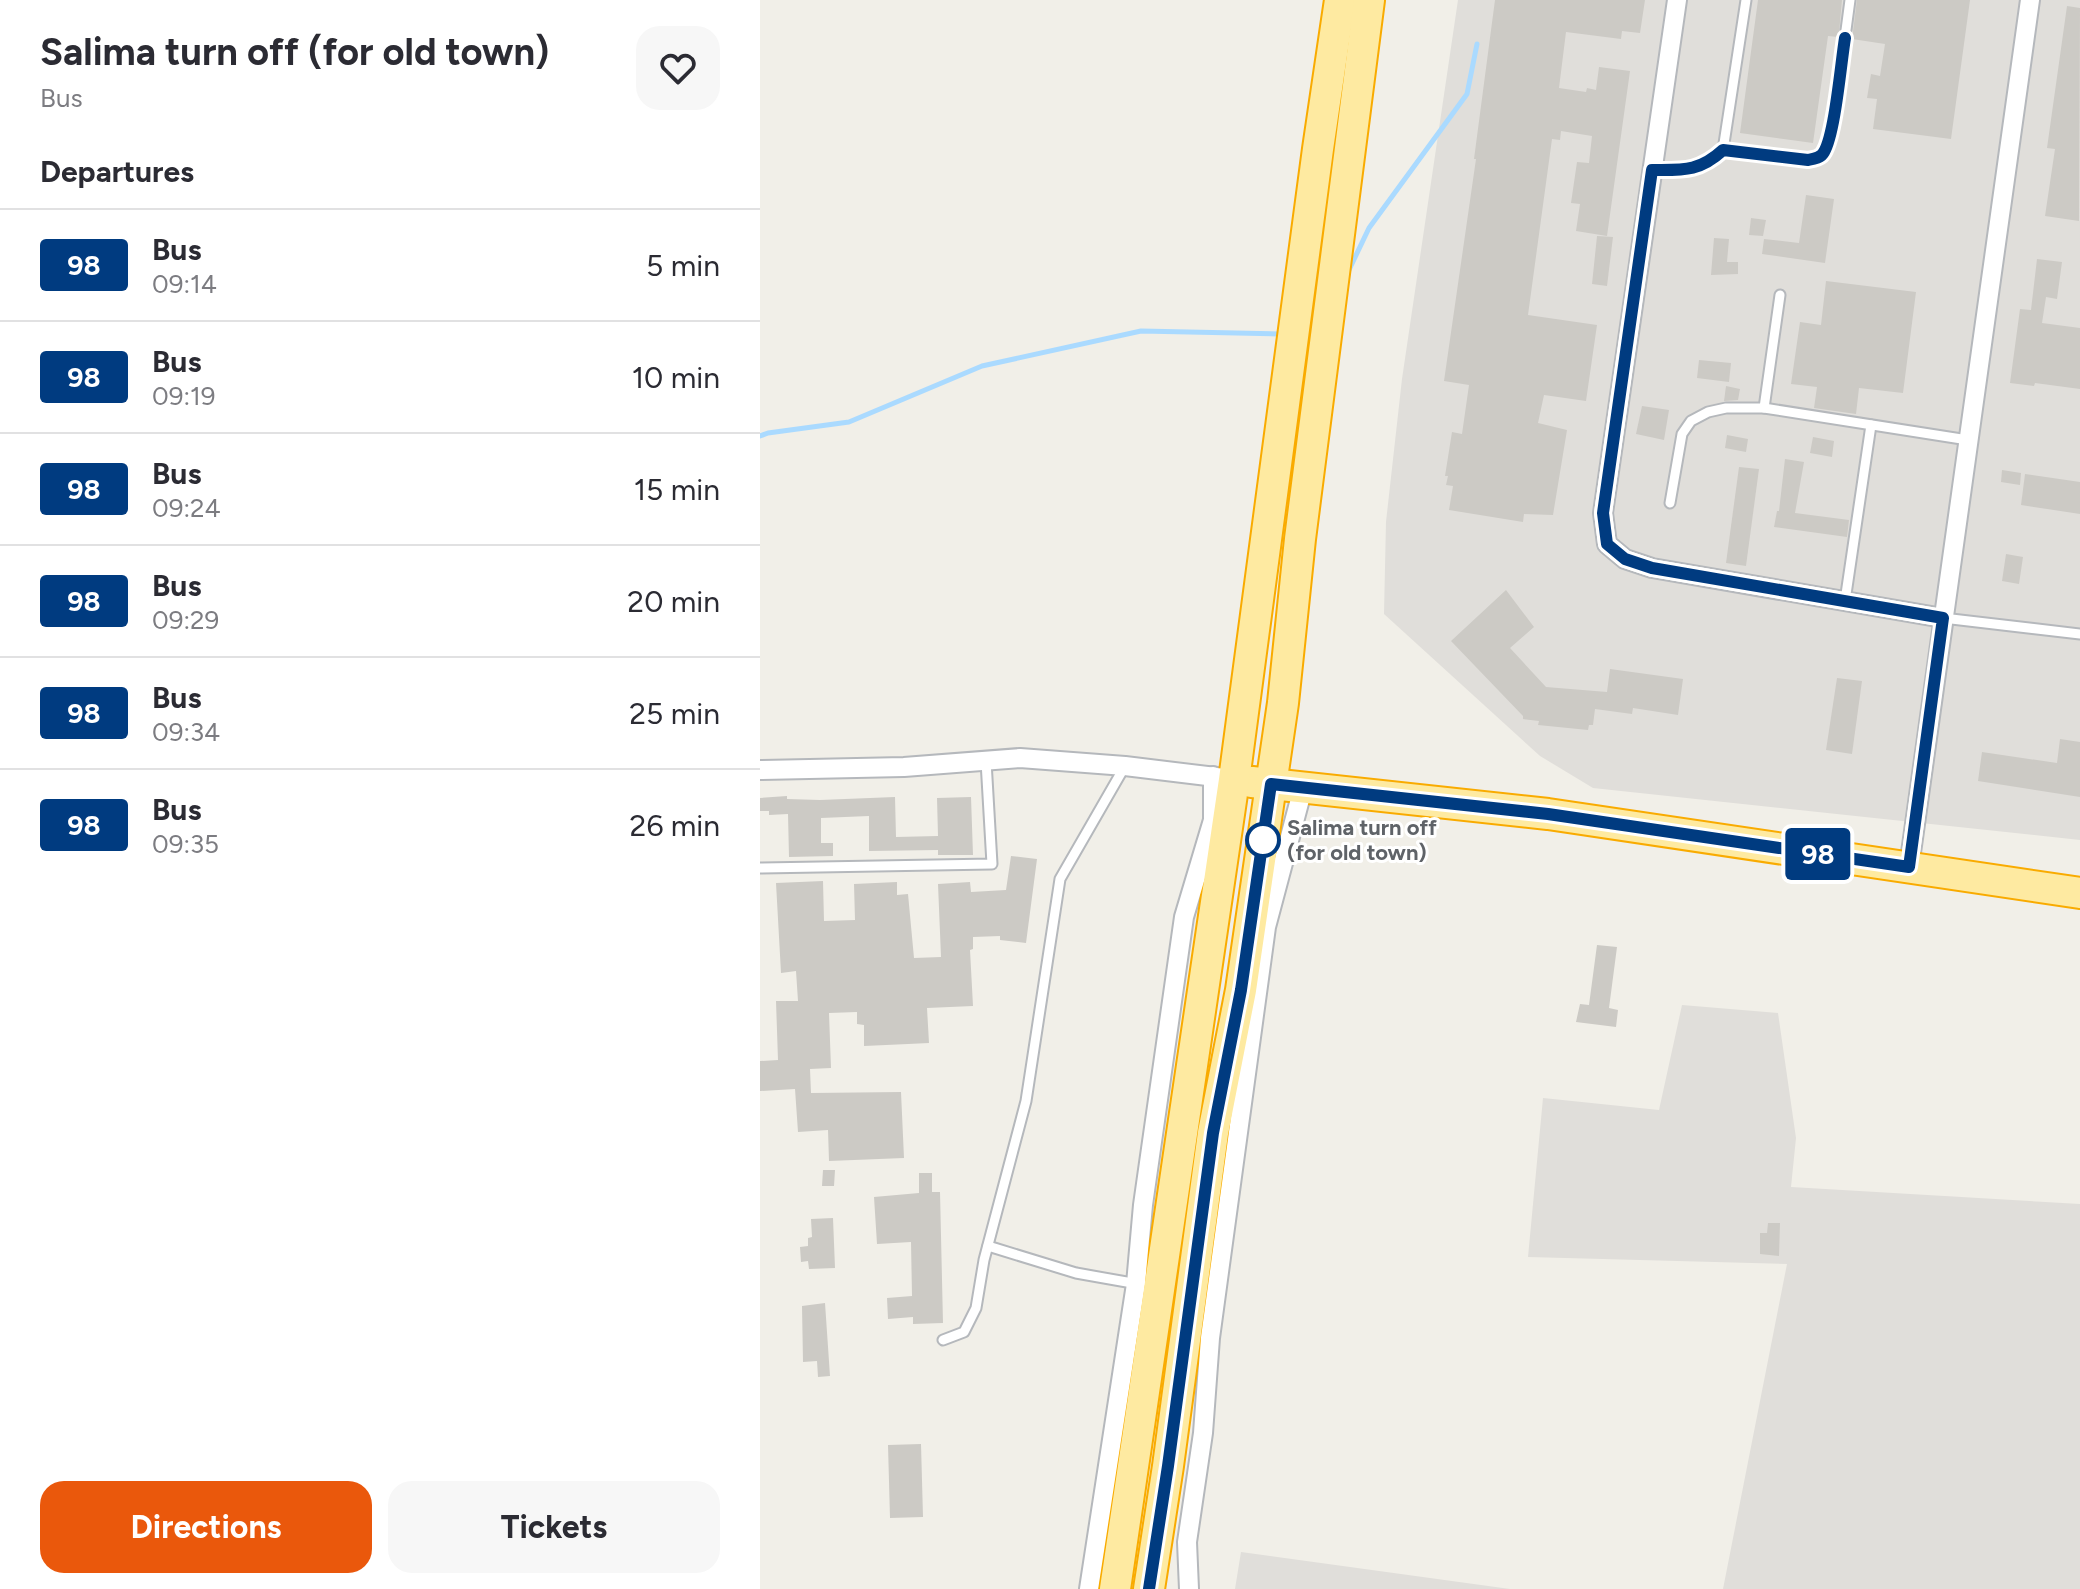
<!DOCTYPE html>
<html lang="en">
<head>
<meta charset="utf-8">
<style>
	:root { --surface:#fff; --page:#f7f7f7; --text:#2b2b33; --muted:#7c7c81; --line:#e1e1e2; --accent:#ea580c }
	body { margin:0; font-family:Figtree,sans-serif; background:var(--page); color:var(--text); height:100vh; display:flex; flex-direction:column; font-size:30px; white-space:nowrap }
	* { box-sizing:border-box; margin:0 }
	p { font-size:26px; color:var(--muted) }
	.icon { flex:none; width:44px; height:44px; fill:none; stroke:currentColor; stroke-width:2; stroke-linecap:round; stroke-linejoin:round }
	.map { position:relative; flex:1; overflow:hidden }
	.panel { display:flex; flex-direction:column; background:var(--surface); width:760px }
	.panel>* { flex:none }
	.badge { padding:0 16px; border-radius:6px; font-size:28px; line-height:52px }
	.map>.badge { position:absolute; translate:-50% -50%; box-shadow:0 0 0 4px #fff }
	h2 { padding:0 40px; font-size:30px; line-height:72px }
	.round { display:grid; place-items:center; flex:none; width:84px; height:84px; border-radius:24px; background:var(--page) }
	.head { display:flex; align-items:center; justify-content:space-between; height:136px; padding:0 40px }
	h1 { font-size:38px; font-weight:700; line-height:60px }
	.action { display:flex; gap:16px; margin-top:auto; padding:16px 40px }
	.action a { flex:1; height:92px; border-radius:24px; background:var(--accent); color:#fff; font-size:32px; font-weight:700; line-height:92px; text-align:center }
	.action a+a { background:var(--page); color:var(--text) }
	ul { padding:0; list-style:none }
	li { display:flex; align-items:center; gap:24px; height:112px; padding:0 40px; border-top:2px solid var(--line) }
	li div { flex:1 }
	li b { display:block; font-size:30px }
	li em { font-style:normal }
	li .badge { min-width:88px; font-weight:700; text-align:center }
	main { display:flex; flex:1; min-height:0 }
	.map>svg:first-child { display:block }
	.industrial { fill:#e0deda }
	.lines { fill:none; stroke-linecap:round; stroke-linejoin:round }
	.stream { stroke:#aadaff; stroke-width:5 }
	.building { fill:#cccac5 }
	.service-casing { stroke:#b5b8bc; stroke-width:13 }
	.minor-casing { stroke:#b5b8bc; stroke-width:22 }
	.trunk-casing { stroke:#f9ab00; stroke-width:34 }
	.service { stroke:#fff; stroke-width:9 }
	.minor { stroke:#fff; stroke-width:18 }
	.trunk { stroke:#feeaa1; stroke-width:30 }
	.line-casing { stroke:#fff; stroke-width:18 }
	.line { stroke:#003b80; stroke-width:12 }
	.stop-dot { fill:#fff; stroke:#003b80; stroke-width:4 }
	.labels { text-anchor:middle; stroke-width:6; stroke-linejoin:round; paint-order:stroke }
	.stop-label { font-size:22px; font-weight:bold; fill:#5f6368; stroke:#fff; text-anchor:start }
</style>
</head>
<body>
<main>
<section class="panel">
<div class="head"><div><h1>Salima turn off (for old town)</h1><p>Bus</p></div><a class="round"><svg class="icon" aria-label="heart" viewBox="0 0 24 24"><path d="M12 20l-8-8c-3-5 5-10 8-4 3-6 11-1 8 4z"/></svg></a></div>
<h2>Departures</h2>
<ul>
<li><span class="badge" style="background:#003b80;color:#fff">98</span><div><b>Bus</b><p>09:14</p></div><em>5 min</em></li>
<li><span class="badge" style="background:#003b80;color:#fff">98</span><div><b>Bus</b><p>09:19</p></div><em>10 min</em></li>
<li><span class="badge" style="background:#003b80;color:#fff">98</span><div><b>Bus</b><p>09:24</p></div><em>15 min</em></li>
<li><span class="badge" style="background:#003b80;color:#fff">98</span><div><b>Bus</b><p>09:29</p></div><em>20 min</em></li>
<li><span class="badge" style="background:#003b80;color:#fff">98</span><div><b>Bus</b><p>09:34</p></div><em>25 min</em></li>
<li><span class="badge" style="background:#003b80;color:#fff">98</span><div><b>Bus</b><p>09:35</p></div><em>26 min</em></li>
</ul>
<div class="action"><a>Directions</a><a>Tickets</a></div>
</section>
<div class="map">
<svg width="1320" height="1589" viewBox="0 0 1320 1589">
	<rect width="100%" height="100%" fill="#f1efe8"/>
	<!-- industrial -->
	<g class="industrial">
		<polygon points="698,0 1320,0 1320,840 833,788 780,756 624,614 626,522 642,379"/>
		<polygon points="922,1005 1018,1013 1036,1138 1031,1187 1320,1204 1320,1589 963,1589 1027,1264 768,1257 783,1098 899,1110"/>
		<polygon points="481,1552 750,1589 475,1589"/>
	</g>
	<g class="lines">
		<!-- stream -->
		<g class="stream">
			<polyline points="588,272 609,228 707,94 717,44"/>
			<polyline points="0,436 8,433 89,422 222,366 381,331 519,334"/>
		</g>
	</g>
	<!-- building -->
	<g class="building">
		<polygon points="735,0 885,0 880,33 862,31 861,39 806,32 799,88 826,92 827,88 836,90 839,67 870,71 847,236 816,231 820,204 811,203 817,162 829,163 832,136 801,131 800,140 792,139 768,315 837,325 826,401 784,395 778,423 807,430 793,515 764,514 763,522 689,510 693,486 686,485 688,476 685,476 692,432 702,434 709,385 684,381 716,159 714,159"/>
		<polygon points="998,0 1082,0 1079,33 1078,37 1068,36 1053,143 980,133"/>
		<polygon points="1097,0 1210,0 1191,139 1113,129 1117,99 1107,98 1111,74 1120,76 1125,44 1092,39"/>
		<polygon points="1307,6 1320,8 1319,221 1285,216 1295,149 1287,148"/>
		<polygon points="1046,195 1074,199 1065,263 1002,254 1004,239 1039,243"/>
		<polygon points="991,218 1006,220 1003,236 989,235"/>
		<polygon points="837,236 853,237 847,286 832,284"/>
		<polygon points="954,238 969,239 967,262 978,262 978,274 951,275"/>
		<polygon points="1277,259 1302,262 1297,299 1286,297 1282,323 1320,328 1320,389 1275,383 1274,386 1250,383 1260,309 1271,310"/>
		<polygon points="1066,281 1156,292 1143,393 1099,388 1096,414 1054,408 1057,387 1031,384 1040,322 1061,325"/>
		<polygon points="939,360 971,363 969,382 937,378"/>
		<polygon points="966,386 980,389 978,400 964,401"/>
		<polygon points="882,406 909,410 904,440 876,434"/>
		<polygon points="967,435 988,439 986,452 965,448"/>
		<polygon points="1053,437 1074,441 1072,457 1050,453"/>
		<polygon points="1025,459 1044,462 1035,513 1089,520 1087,537 1014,527 1017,511 1019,511"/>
		<polygon points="979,467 999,469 986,566 966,563"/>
		<polygon points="1242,470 1261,473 1260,485 1241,482"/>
		<polygon points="1265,474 1320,482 1320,514 1261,505"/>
		<polygon points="1246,554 1263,557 1259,584 1242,581"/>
		<polygon points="746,590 774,627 750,648 786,687 847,692 850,669 923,679 918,715 873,708 872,714 835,709 833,725 829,725 828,730 778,725 779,721 763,719 763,716 691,641"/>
		<polygon points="1077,678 1102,681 1092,754 1066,750"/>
		<polygon points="1300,739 1320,742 1320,797 1218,781 1222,752 1297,763"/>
		<polygon points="27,796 27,799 60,800 135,797 136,837 178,836 177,798 211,797 213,855 178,855 178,850 109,851 109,816 61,818 61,843 73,843 73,856 29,857 28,814 9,815 9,811 0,811 0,798"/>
		<polygon points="251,856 277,859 266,943 240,940 240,936 213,937 213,949 210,950 213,1006 167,1008 169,1043 148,1044 104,1046 104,1025 97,1024 97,1012 69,1013 71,1068 50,1069 51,1093 141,1092 144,1158 69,1161 68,1130 38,1132 35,1089 0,1091 0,1061 18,1060 16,1001 38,1001 36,971 21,973 16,883 63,881 64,921 95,920 94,884 137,882 137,895 148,894 154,958 181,957 178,884 210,882 211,892 246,890"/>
		<polygon points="837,945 857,947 849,1008 858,1010 856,1027 816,1022 820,1004 829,1005"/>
		<polygon points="63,1170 75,1170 74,1186 62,1186"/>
		<polygon points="159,1173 172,1173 172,1192 180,1192 183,1323 153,1324 153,1317 128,1319 127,1298 152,1296 151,1242 117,1244 114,1197 159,1193"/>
		<polygon points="73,1218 75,1268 49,1269 48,1261 41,1262 40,1247 48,1246 48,1238 52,1237 51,1219"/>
		<polygon points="1008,1223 1020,1223 1019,1256 1000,1254 1000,1233 1007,1233"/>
		<polygon points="65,1303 70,1376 58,1377 57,1361 43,1362 42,1306"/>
		<polygon points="161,1444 163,1517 130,1518 128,1445"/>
	</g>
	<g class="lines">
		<defs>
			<g id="service">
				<polyline points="1086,30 1090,0"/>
				<polyline points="963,150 986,0"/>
				<path d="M892,170C923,170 939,172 963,150L1057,159C1076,145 1081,64 1085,38"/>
				<polyline points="1004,408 1020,295"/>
				<polyline points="910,503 922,434 931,421 948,412 966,408 1004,408 1208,440"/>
				<polyline points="1085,601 1111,425"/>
				<polyline points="1183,618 1320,634"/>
				<polyline points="0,868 232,864 226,761"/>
				<polyline points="228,1246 316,1273 378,1284"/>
				<polyline points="183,1340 204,1332 216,1308 224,1260 266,1101 300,879 365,766"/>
			</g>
			<g id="minor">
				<polyline points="917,0 843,513 847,544 865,559 892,568 1183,618"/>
				<polyline points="0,770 144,767 260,758 365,766 464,778"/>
				<polyline points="1149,867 1270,0"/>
				<polyline points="329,1589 376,1284 383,1205 424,917 453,820 453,776"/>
				<polyline points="429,1589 427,1542 443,1433 450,1338 506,927 543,788"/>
			</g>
			<g id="trunk">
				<polyline points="492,782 788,814 1320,893"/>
				<polyline points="355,1589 474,780 558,149 580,0"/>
				<polyline points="389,1589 408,1466 453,1133 481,990 523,703 540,539 609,0"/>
			</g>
		</defs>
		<!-- service casing -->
		<use href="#service" class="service-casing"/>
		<!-- minor casing -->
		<use href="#minor" class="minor-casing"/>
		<!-- trunk casing -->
		<use href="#trunk" class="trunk-casing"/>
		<!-- service -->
		<use href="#service" class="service"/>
		<!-- minor -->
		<use href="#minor" class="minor"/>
		<!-- trunk -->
		<use href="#trunk" class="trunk"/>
	</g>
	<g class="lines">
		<defs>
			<path id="line" d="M389,1589L408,1466L453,1133L481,990L511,784L788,814L1149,867L1183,618L892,568L865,559L847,544L843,513L892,170C923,170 939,172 963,150L1048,160C1054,159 1061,158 1064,152C1075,134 1081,62 1085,38"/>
		</defs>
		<!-- line casing -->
		<use href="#line" class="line-casing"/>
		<!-- line -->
		<use href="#line" class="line"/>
	</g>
	<!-- markers -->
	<circle class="stop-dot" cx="503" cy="840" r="16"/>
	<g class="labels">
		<!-- stop labels -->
		<g class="stop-label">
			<text x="527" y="835">Salima turn off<tspan x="527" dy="25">(for old town)</tspan></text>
		</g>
	</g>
</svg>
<b class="badge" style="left:1058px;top:854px;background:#003b80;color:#fff">98</b>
</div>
</main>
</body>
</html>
